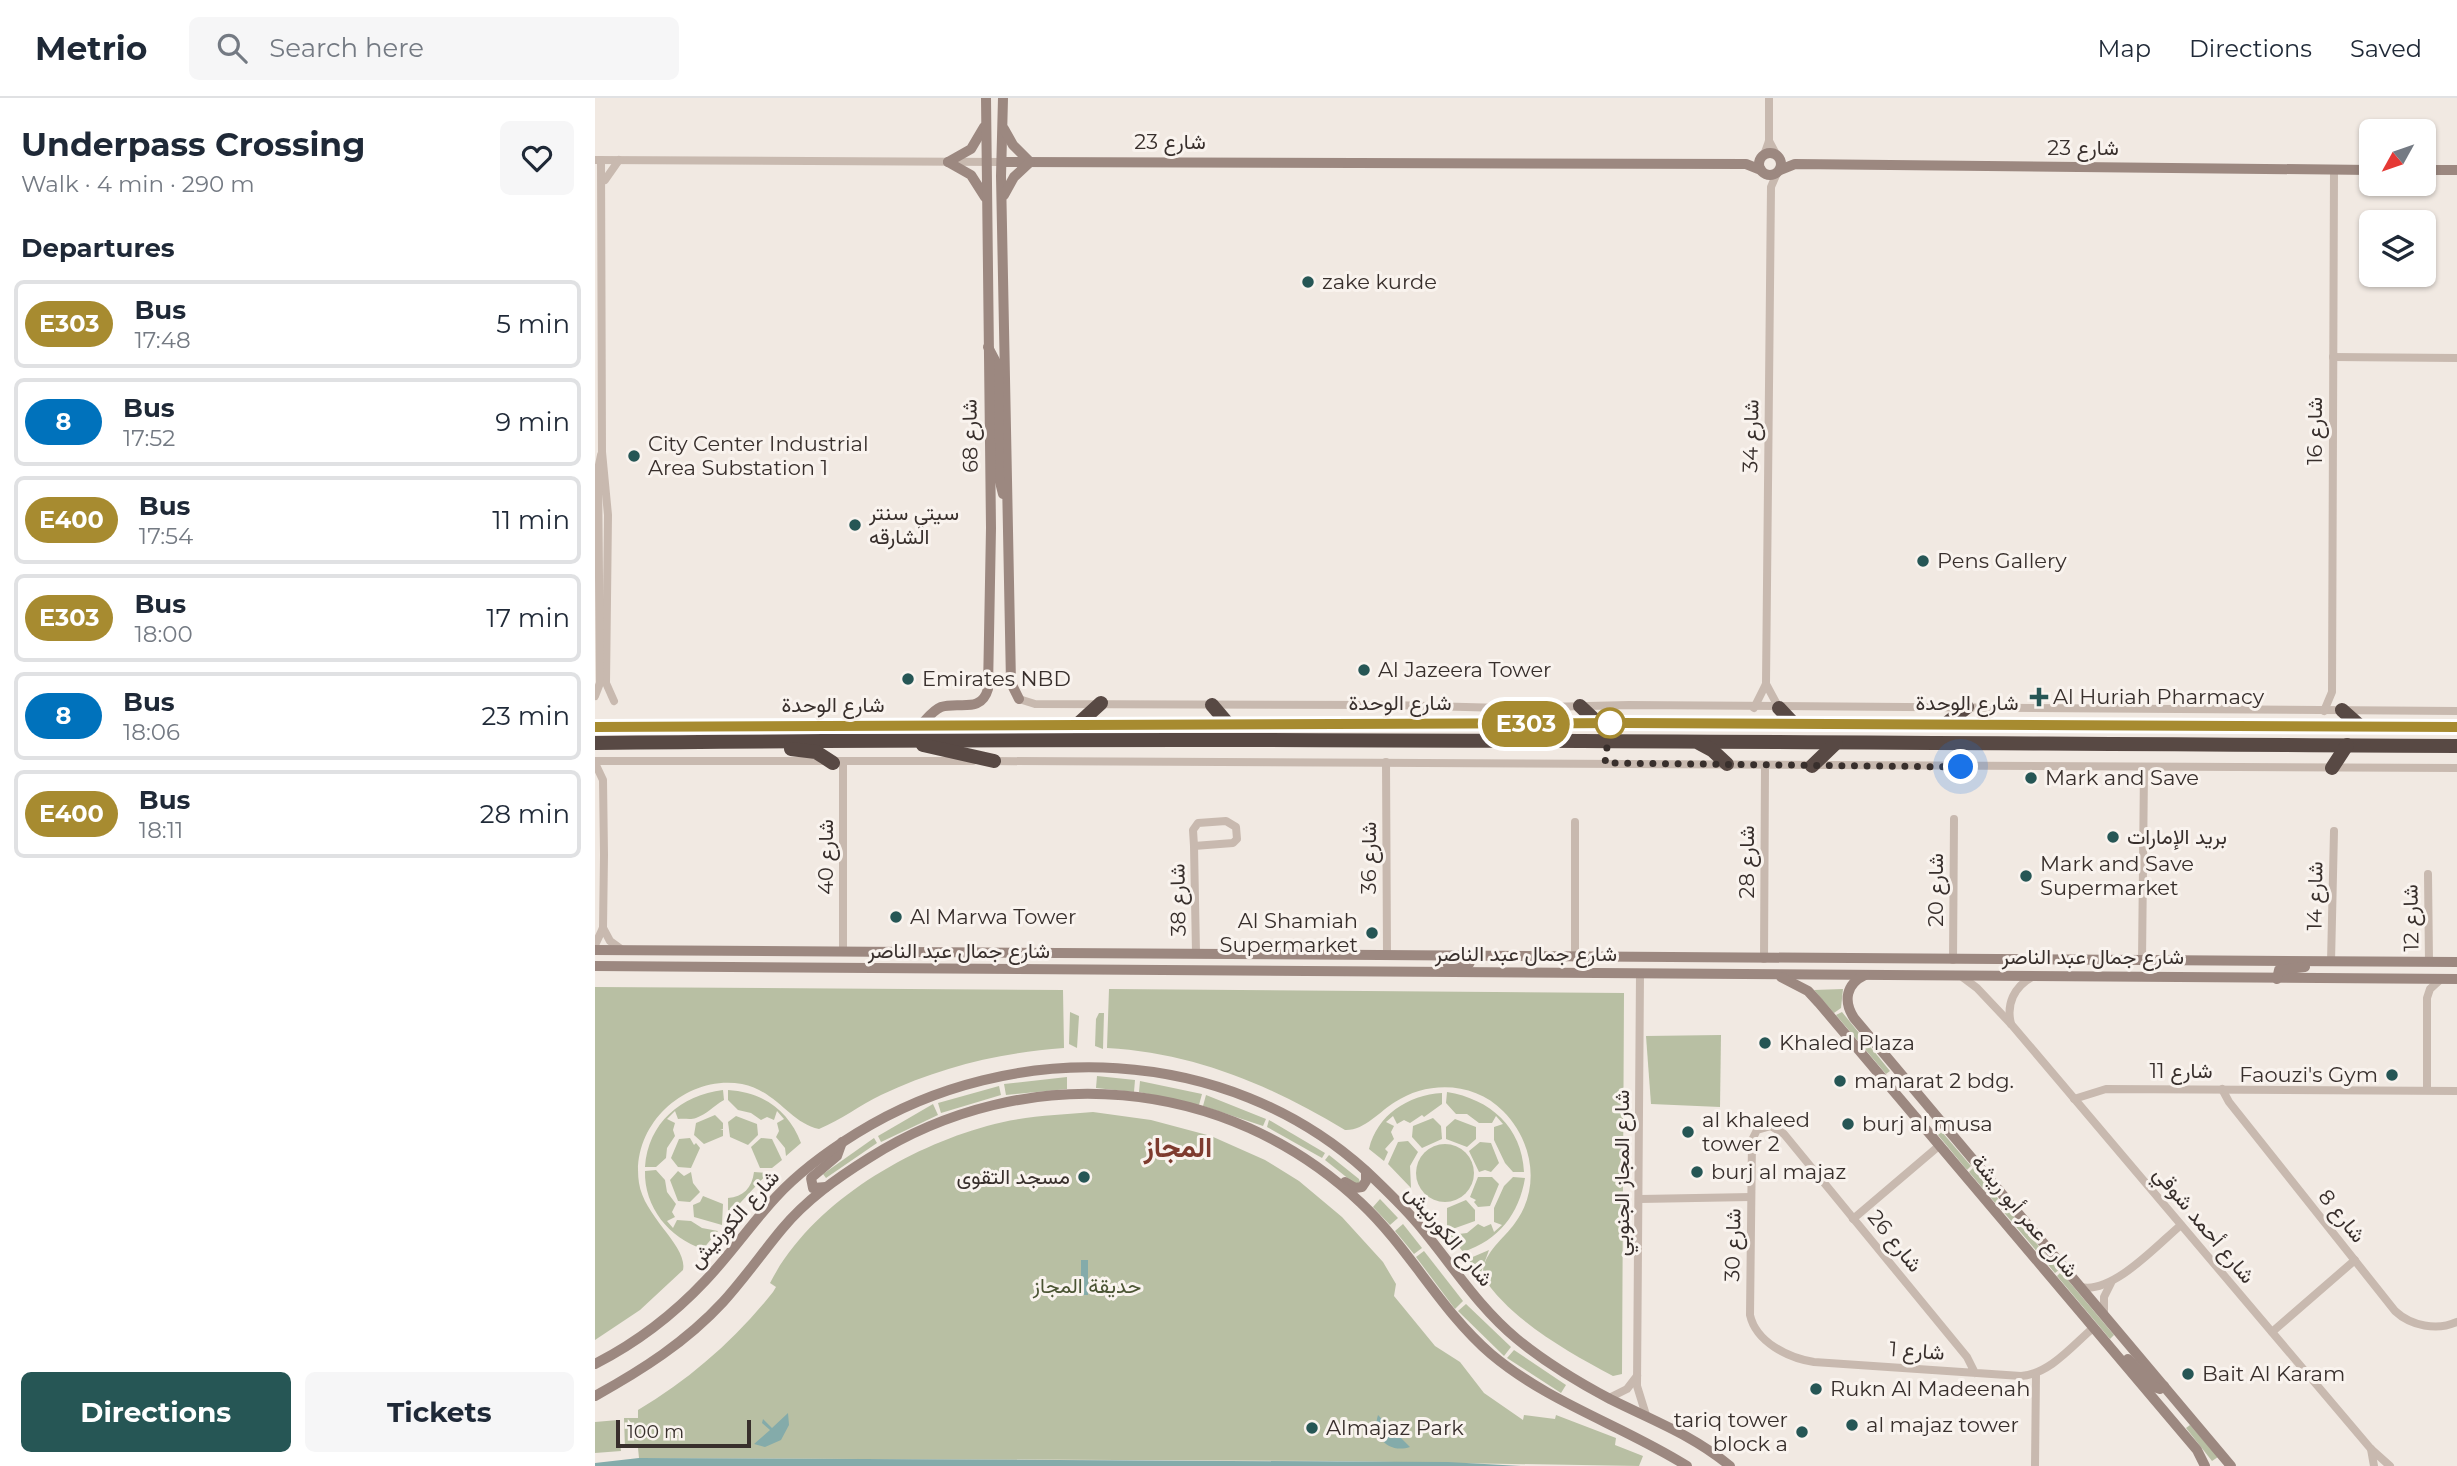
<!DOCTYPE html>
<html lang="en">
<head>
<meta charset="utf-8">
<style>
	:root { --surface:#fff; --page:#f6f6f7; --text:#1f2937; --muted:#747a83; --line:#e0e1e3; --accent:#265655 }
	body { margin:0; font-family:Montserrat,Vazirmatn,sans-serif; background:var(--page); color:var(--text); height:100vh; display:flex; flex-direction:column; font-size:26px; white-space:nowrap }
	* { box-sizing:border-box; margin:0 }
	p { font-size:23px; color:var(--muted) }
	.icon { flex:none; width:38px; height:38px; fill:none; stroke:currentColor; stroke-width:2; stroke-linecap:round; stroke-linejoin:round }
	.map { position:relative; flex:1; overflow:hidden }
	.side { display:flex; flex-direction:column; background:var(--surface); width:595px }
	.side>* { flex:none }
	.badge { padding:0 14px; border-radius:23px; font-size:24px; line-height:46px }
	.needle { width:46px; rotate:230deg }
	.fabs { position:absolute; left:1764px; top:21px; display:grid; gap:14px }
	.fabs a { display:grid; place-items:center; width:77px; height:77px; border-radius:10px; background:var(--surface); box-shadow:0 2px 5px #0004; font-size:35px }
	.scale { position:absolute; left:21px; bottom:18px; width:135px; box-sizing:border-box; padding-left:7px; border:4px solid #382f2c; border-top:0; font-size:19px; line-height:24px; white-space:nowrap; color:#382f2c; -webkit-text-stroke:5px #f9f3ee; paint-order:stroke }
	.you { position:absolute; width:35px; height:35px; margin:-18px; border:5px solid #fff; border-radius:50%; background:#1a73e8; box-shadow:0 0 0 10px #1a73e833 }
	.map>.badge { position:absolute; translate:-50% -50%; box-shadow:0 0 0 4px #fff }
	h2 { padding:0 21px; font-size:26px; line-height:63px }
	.round { display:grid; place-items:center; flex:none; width:74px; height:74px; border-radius:10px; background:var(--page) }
	.overview { display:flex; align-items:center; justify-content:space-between; height:119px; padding:0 21px }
	h1 { font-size:33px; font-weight:700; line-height:52px }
	.primary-button { display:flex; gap:14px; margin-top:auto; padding:14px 21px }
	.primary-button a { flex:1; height:80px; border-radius:10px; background:var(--accent); color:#fff; font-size:28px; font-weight:700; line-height:80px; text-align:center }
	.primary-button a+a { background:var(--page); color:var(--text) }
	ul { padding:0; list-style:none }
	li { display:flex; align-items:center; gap:21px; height:88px; margin:0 14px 10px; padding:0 7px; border:4px solid var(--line); border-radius:10px }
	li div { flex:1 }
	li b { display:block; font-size:26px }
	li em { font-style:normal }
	li .badge { min-width:77px; font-weight:700; text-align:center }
	header { display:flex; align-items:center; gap:42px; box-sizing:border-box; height:98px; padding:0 35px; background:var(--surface); border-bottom:2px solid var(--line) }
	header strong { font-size:33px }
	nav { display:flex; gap:38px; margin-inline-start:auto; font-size:24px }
	.search { width:490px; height:63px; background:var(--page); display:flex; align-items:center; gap:18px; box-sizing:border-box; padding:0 24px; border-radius:10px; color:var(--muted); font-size:26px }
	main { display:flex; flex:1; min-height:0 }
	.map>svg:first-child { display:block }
	.green { fill:#b8bfa3 }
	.water { fill:#84abaa }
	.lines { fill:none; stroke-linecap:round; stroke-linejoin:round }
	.street { stroke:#c8b9af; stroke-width:8 }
	.secondary { stroke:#9c8880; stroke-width:10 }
	.highway { stroke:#584944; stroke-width:14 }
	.line-casing { stroke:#fff; stroke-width:16 }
	.line { stroke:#a78b30; stroke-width:10 }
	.walk { stroke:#382f2c; stroke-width:7; stroke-dasharray:0 12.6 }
	.poi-dot { fill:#265655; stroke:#f9f3ee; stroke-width:2.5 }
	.stop-dot { fill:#fff; stroke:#a78b30; stroke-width:3.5 }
	.labels { text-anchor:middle; stroke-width:6; stroke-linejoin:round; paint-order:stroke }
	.street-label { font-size:21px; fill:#382f2c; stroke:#f9f3ee }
	.poi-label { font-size:21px; fill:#382f2c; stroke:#f9f3ee; text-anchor:start }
	.park-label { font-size:21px; fill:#4a5433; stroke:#f9f3ee }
	.district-label { font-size:28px; font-weight:bold; fill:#7e3b2e; stroke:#f9f3ee }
</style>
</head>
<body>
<header>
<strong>Metrio</strong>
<div class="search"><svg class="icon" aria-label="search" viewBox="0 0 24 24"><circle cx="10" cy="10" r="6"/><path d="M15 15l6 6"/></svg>Search here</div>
<nav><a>Map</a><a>Directions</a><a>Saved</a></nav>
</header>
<main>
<section class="side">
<div class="overview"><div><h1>Underpass Crossing</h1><p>Walk · 4 min · 290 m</p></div><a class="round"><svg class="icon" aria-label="heart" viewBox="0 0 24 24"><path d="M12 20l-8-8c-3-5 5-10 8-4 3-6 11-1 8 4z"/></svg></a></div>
<h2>Departures</h2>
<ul>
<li><span class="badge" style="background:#a78b30;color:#fff">E303</span><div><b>Bus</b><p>17:48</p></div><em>5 min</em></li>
<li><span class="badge" style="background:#0072bc;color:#fff">8</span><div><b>Bus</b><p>17:52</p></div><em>9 min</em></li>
<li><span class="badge" style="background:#a78b30;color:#fff">E400</span><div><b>Bus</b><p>17:54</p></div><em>11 min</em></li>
<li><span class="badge" style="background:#a78b30;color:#fff">E303</span><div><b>Bus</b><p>18:00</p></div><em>17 min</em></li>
<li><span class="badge" style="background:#0072bc;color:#fff">8</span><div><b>Bus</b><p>18:06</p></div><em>23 min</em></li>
<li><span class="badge" style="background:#a78b30;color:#fff">E400</span><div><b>Bus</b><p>18:11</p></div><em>28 min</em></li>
</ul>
<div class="primary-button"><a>Directions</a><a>Tickets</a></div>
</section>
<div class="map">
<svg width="1862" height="1368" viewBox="0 0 1862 1368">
	<rect width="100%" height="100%" fill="#f1e9e2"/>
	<!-- green -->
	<g class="green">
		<path d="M0,889L468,892L469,950C404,955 345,969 286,997C265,1007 246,1022 224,1031C195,1025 182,993 147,986C91,976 35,1027 44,1085C49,1119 93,1148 88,1172L45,1212L0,1242Z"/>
		<path d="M514,891L1029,895L1027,1276L1018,1278C973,1254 917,1223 888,1179C886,1156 908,1142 920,1125C946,1090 938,1043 908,1013C880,984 833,982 800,1004C785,1013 769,1033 750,1032C675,987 600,955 512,950Z"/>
		<polygon points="1248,891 1246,910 1239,915 1219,892"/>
		<polygon points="475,914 484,918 482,950 474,946"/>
		<polygon points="1247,914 1295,973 1291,976 1241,917"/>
		<polygon points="504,915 509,915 508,951 500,948 501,921"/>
		<polygon points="1126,937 1125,1009 1056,1006 1051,938"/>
		<polygon points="502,978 540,982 539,994 501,990"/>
		<polygon points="472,979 472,991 411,997 409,986"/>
		<polygon points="545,983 607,996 604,1007 544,994"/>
		<polygon points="404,988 406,997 346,1015 343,1005"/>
		<path d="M128,992L129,1002C117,1009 112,1016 101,1020C95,1022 90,1020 83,1021L80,1013L72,1021L80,1025L78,1032L80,1038L72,1050L71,1060L61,1069H50C53,1025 86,997 128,992Z"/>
		<path d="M133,992C168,994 194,1013 206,1045L191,1058L190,1050L181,1039L184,1033L182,1025L189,1021L182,1013L179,1022L172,1019L166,1022L156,1015L143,1012L133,1002Z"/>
		<path d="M852,994C895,1001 927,1029 929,1074H918L910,1065L899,1042V1029L908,1026L901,1018L897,1025H884L872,1016H861L851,1005Z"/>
		<path d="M847,995V1006L829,1019L827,1017L815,1025L809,1022L802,1026L798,1018L791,1024L799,1028L796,1034L799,1041L790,1051L793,1054L789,1063L774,1051C782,1017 813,997 847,995Z"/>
		<polygon points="611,997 671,1021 668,1028 608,1008"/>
		<polygon points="338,1006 343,1017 286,1044 283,1038"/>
		<path d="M498,1014L556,1022L616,1038L670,1062L704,1083L747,1119L788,1164L801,1186L799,1198L840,1248L865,1264L889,1295L928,1322L929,1317L960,1321L961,1317L1021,1340L1020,1347L1048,1358L1044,1368L742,1363L44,1360L43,1350H30L29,1320H43V1312C95,1281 140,1242 178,1194L181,1189L175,1185C215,1107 309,1051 392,1028C426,1018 463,1017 498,1014Z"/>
		<polygon points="120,1017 128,1025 128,1031 125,1032 128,1032 128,1038 109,1046 99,1037 101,1025"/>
		<polygon points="141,1018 162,1026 163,1037 153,1047 135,1039 133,1024"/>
		<polygon points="838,1020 846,1028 847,1041 827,1050 817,1039 818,1028"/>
		<polygon points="860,1021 881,1029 881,1041 872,1049 851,1041 851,1029"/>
		<polygon points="674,1022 730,1055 727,1060 672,1029"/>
		<polygon points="1347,1034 1376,1068 1372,1072 1343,1037"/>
		<polygon points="95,1040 99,1047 101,1045 105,1050 96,1070 83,1069 76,1060 84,1041"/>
		<polygon points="166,1040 177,1041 187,1062 177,1070 165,1070 156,1049"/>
		<polygon points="279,1040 282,1045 231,1080 228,1076"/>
		<polygon points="813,1043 823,1054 815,1068 816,1090 793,1066 803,1044"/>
		<polygon points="885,1044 896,1045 904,1065 896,1074 890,1072 884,1074 874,1053"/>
		<circle cx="850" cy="1075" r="29"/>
		<polygon points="734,1057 764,1081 765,1085 760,1086 730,1062"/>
		<polygon points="1378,1070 1405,1103 1401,1106 1374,1074"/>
		<path d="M61,1072L70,1082L72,1094L81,1106L77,1114L80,1119L72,1123L78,1130L82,1122L96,1123L107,1130L123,1133L108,1151C74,1140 49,1109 50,1073Z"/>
		<polygon points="83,1073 89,1078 96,1074 98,1085 105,1094 95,1104 83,1103 75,1082"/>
		<path d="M159,1074L173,1075L133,1118V1100C148,1099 157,1090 159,1074Z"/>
		<polygon points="883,1079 897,1079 904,1086 895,1108 883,1109 879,1104 881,1102 875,1099"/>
		<path d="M918,1079L930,1080C924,1116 904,1142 868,1154L855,1137L872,1135L883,1126L889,1129L896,1126L899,1134L907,1127L899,1124V1110L909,1088Z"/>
		<polygon points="108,1098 128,1106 127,1127 99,1119 98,1107 105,1104"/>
		<polygon points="785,1101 803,1120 795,1127 778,1109"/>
		<polygon points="871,1102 880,1112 880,1123 852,1133 852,1110"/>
		<polygon points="1410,1108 1464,1172 1460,1175 1406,1111"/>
		<polygon points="808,1126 827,1150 819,1156 800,1133"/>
		<polygon points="894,1152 885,1177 873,1161"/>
		<polygon points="829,1153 868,1203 860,1211 821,1159"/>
		<polygon points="1466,1174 1519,1237 1515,1241 1462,1178"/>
		<polygon points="871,1206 916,1249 909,1258 863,1213"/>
		<polygon points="919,1252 971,1287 966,1295 912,1260"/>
		<polygon points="23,1322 26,1353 0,1355 0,1324"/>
		<polygon points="1595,1327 1623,1359 1617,1363 1591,1330"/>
	</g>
	<!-- water -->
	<g class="water">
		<rect x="486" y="1162" width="7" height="35"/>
		<polygon points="193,1315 194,1327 186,1342 170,1349 159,1346 175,1332 167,1325 168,1321 177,1330"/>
		<path d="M783,1317L798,1333L807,1324L808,1328L800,1334L815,1349C794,1356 776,1339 783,1317Z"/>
		<polygon points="44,1360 853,1364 926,1368 0,1368 0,1365"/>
	</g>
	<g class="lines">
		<!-- street -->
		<g class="street">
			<polyline points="1174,43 1182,58"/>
			<polyline points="1169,57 1174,43 1174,0"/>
			<polyline points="0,62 407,64"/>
			<polyline points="6,62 7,354 13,417 11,585 19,603"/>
			<polyline points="10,82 24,62"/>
			<polyline points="1738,259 1862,260"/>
			<polyline points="1171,586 1184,610"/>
			<polyline points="0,598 5,585 3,372 6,357"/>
			<polyline points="424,601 440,606 795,607 908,610 1034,607 1862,613"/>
			<polyline points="1159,610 1171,586 1176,89 1182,75"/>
			<polyline points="1729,613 1737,594 1739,71"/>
			<polyline points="0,663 378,663"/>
			<polyline points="395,663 1862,670"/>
			<polyline points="791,664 792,856"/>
			<polyline points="0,665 8,682 9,757 8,830 0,847"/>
			<polyline points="599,748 598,732 603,725 631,723 641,729 642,741 638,745 599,748 601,855"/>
			<polyline points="1833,776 1834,864"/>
			<polyline points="8,830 15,843 26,851"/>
			<polyline points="248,854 248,664"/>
			<polyline points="980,859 980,724"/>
			<polyline points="1169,861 1170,667"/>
			<polyline points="1358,862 1359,721"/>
			<polyline points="1547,863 1549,671"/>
			<polyline points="1736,864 1739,733"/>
			<polyline points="1045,876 1042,1288 1051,1317"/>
			<polyline points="1366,878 1382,890 1416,926 1776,1351 1795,1368"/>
			<path d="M1416,926C1411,906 1419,889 1437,879"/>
			<path d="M1627,991L1634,1004L1800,1213C1816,1228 1842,1233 1862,1224"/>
			<polyline points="1832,992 1832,900 1835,891 1846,881"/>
			<polyline points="1479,1001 1511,991 1862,993"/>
			<polyline points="1045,1101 1156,1099"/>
			<polyline points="1258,1121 1345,1047"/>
			<path d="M1486,1189C1518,1196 1562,1147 1586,1127"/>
			<polyline points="1509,1215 1509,1199 1516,1185"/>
			<polyline points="1677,1234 1760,1162"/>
			<path d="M1380,1275L1372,1259L1189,1036L1176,1028L1162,1032L1157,1042L1155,1217C1161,1244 1193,1260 1219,1264L1426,1278C1455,1276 1478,1247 1498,1230"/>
			<polyline points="1014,1300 1032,1291 1042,1278"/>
			<polyline points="1776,1351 1779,1368"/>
			<polyline points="1440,1368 1441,1276"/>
		</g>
		<!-- secondary -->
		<g class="secondary">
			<polyline points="408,0 406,78 416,585 424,601"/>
			<polyline points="409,31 418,47 435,64"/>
			<circle cx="1175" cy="66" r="11"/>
			<polyline points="353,64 376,51 389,29"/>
			<polyline points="353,64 376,77 390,99"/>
			<polyline points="407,64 1151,66 1166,72"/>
			<polyline points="1185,72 1200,66 1776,72"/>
			<polyline points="1829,72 1862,72"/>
			<polyline points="409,97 419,79 435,64"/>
			<polyline points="393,249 403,268 404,380 408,396"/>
			<path d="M325,628C331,622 338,612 346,609C364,603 386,616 393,591L396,430L391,0"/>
			<polyline points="0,852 1862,864"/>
			<polyline points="853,867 874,866 878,858"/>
			<polyline points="0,868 1862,881"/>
			<path d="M1270,877C1251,886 1248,903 1259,920L1636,1368"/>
			<polyline points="1186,879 1213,893 1224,905 1602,1352 1610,1368"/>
			<polyline points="1682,881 1684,872 1710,869"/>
			<polyline points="750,1084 760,1090 767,1089 771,1083 771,1074"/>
			<polyline points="231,1089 218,1090 216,1080 242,1058 247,1044"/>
			<polyline points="1533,1261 1559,1289 1565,1291 1569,1288"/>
			<path d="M0,1266C41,1245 78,1217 110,1183C135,1157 156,1126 181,1099C204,1074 233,1053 262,1035C418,938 631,947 770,1072C788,1089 807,1107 823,1126C856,1165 882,1208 922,1241C950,1264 983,1284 1015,1301C1057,1322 1098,1337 1135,1368"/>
			<path d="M0,1298C47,1272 91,1244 128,1204C149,1181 167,1155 187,1131C211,1102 242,1080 274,1060C430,961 631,977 766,1105C815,1151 845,1212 896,1256C954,1305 1029,1328 1092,1368"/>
		</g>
		<!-- highway -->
		<g class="highway">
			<polyline points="617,607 634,627"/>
			<polyline points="985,608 1003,625"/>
			<polyline points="1184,610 1199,626"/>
			<polyline points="1747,612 1766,629"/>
			<polyline points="1351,626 1372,609"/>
			<polyline points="482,627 506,605"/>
			<polyline points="0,629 1003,625 1862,629"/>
			<path d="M0,645C621,638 1241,645 1862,648"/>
			<polyline points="1104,645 1117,652 1132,666"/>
			<polyline points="328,647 399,663"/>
			<polyline points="196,651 221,654 238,665"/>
			<polyline points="1217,668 1241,645"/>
			<polyline points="1737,670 1752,647"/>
		</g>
	</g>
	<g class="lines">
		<defs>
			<polyline id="line" points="0,629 1027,625 1862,629"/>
		</defs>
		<!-- line casing -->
		<use href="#line" class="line-casing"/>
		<!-- line -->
		<use href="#line" class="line"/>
		<!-- walk -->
		<polyline class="walk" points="1015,625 1010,665 1366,669"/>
	</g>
	<!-- markers -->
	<g class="poi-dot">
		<circle cx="713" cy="184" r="7"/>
		<circle cx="39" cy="358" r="7"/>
		<circle cx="260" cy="427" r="7"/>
		<circle cx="1328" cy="463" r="7"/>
		<circle cx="769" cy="572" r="7"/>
		<circle cx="313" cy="581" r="7"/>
		<path d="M1440.5 588.5h7v7h7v7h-7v7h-7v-7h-7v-7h7z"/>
		<circle cx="1436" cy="680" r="7"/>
		<circle cx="1518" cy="739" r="7"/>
		<circle cx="1431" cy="778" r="7"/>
		<circle cx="301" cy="819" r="7"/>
		<circle cx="777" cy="835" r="7"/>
		<circle cx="1170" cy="945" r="7"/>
		<circle cx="1797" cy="977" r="7"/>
		<circle cx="1245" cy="983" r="7"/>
		<circle cx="1253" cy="1026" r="7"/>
		<circle cx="1093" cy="1034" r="7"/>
		<circle cx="1102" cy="1074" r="7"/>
		<circle cx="489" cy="1079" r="7"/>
		<circle cx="1593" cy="1276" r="7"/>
		<circle cx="1221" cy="1291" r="7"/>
		<circle cx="1257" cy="1327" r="7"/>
		<circle cx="717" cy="1330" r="7"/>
		<circle cx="1207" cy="1334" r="7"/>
	</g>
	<circle class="stop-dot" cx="1015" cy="625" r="14"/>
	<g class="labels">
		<!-- street labels -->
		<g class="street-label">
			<text x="575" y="51">شارع 23</text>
			<text x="1488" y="57">شارع 23</text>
			<text transform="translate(1720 333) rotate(-90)" y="7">شارع 16</text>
			<text transform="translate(375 338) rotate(-91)" y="7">شارع 68</text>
			<text transform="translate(1156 338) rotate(-89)" y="7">شارع 34</text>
			<text x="805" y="612">شارع الوحدة</text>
			<text x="1372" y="612">شارع الوحدة</text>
			<text x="238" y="614">شارع الوحدة</text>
			<text transform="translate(231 759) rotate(-90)" y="7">شارع 40</text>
			<text transform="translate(774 760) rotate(-90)" y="7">شارع 36</text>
			<text transform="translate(1152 764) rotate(-90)" y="7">شارع 28</text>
			<text transform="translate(1341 792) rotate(-90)" y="7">شارع 20</text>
			<text transform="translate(1720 798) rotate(-89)" y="7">شارع 14</text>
			<text transform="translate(583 802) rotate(-91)" y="7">شارع 38</text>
			<text transform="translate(1816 820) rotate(-91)" y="7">شارع 12</text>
			<text x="364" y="860">شارع جمال عبد الناصر</text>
			<text x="931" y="863">شارع جمال عبد الناصر</text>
			<text x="1498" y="866">شارع جمال عبد الناصر</text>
			<text x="1586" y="980">شارع 11</text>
			<text transform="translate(1027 1075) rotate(-90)" y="7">شارع المجاز الجنوبي</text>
			<text transform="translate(1430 1118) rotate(50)" y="7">شارع عمر أبو ريشة</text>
			<text transform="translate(1747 1118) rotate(51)" y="7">شارع 8</text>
			<text transform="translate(139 1121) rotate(-48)" y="7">شارع الكورنيش</text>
			<text transform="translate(1609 1127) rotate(50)" y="7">شارع أحمد شوقي</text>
			<text transform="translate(854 1138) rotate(50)" y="7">شارع الكورنيش</text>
			<text transform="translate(1300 1143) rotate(51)" y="7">شارع 26</text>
			<text transform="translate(1138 1147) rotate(-89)" y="7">شارع 30</text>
			<text transform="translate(1322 1253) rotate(4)" y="7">شارع 1</text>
		</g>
		<!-- poi labels -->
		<g class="poi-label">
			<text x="727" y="191">zake kurde</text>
			<text x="53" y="353">City Center Industrial<tspan x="53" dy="24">Area Substation 1</tspan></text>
			<text x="274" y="422">سيتي سنتر<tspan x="274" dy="24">الشارقه</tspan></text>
			<text x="1342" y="470">Pens Gallery</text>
			<text x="783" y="579">Al Jazeera Tower</text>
			<text x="327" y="588">Emirates NBD</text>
			<text x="1458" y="606">Al Huriah Pharmacy</text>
			<text x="1450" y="687">Mark and Save</text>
			<text x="1532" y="746">بريد الإمارات</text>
			<text x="1445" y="773">Mark and Save<tspan x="1445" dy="24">Supermarket</tspan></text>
			<text x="315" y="826">Al Marwa Tower</text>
			<text x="763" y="830" text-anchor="end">Al Shamiah<tspan x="763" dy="24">Supermarket</tspan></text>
			<text x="1184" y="952">Khaled Plaza</text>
			<text x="1783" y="984" text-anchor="end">Faouzi's Gym</text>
			<text x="1259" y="990">manarat 2 bdg.</text>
			<text x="1107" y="1029">al khaleed<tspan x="1107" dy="24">tower 2</tspan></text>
			<text x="1267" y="1033">burj al musa</text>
			<text x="1116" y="1081">burj al majaz</text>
			<text x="475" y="1086" text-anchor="end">مسجد التقوى</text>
			<text x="1607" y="1283">Bait Al Karam</text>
			<text x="1235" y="1298">Rukn Al Madeenah</text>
			<text x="1193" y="1329" text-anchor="end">tariq tower<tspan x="1193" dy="24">block a</tspan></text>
			<text x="1271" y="1334">al majaz tower</text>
			<text x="731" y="1337">Almajaz Park</text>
		</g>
		<!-- park labels -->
		<g class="park-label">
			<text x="492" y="1195">حديقة المجاز</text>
		</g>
		<!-- district labels -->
		<g class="district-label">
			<text x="583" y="1059">المجاز</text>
		</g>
	</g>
</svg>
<div class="fabs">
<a><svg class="needle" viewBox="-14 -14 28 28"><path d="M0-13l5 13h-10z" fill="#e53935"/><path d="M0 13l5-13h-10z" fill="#747a83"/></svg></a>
<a><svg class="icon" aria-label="layers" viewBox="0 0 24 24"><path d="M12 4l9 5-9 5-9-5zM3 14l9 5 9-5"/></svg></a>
</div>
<div class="scale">100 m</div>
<div class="you" style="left:1366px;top:669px"></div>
<b class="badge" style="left:931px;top:626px;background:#a78b30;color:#fff">E303</b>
</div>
</main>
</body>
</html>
